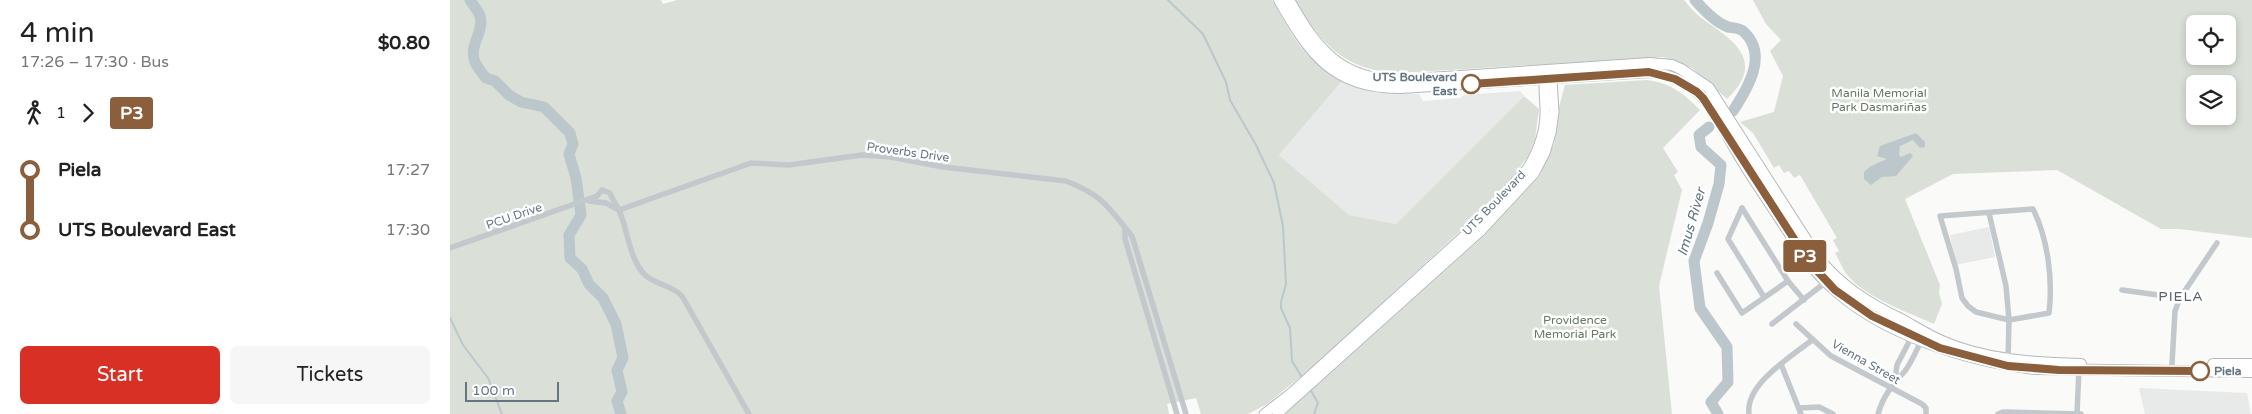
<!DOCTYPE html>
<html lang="en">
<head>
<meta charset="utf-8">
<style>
	:root { --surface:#fff; --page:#f6f6f6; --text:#222; --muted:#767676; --accent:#d93025 }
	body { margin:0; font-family:"Varela Round",sans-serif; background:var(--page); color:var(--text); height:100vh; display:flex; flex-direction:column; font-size:19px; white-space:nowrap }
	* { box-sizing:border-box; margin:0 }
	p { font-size:16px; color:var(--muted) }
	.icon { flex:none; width:28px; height:28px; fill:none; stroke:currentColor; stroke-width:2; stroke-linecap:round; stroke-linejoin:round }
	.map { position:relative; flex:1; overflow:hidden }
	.sheet { display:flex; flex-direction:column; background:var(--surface); width:450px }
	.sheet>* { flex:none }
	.badge { padding:0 10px; border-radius:4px; font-size:18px; line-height:32px }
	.buttons { position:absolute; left:1736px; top:15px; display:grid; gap:10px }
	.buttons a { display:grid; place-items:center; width:50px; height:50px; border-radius:8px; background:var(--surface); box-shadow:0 2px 8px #0003; font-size:25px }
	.scale { position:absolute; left:15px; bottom:12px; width:94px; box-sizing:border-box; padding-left:5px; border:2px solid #657683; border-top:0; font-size:14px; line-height:18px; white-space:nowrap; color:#657683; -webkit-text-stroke:4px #fff; paint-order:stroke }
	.map>.badge { position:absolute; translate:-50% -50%; box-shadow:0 0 0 2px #fff }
	.legs { display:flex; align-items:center; gap:8px; height:55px; padding:0 20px; font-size:16px }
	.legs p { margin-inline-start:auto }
	.overview { display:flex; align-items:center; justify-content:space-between; height:85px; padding:0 20px }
	h1 { font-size:28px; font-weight:600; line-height:38px }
	.action { display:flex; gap:10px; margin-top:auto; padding:10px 20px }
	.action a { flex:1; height:58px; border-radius:8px; background:var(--accent); color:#fff; font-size:20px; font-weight:600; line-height:58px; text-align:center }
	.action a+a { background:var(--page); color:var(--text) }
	ul { padding:0 20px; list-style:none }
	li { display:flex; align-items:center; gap:18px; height:60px; font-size:19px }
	li i { display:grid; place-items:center; width:8px; height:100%; margin:0 6px; background:currentColor }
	li i::after { content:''; width:12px; height:12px; margin:-6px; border:4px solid; border-radius:50%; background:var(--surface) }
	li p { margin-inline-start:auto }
	li:first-child i { background:linear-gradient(#0000 50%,currentColor 0) }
	li:last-child i { background:linear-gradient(currentColor 50%,#0000 0) }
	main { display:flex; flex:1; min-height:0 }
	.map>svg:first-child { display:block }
	.built { fill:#e8e9e9 }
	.green { fill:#dadfd7; fill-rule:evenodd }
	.water { fill:#bbc7cb }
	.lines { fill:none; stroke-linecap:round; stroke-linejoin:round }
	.stream { stroke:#bbc7cb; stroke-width:2 }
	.river { stroke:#bbc7cb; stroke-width:11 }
	.secondary-casing { stroke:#b3babf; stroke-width:11 }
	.trunk-casing { stroke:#b4b9bd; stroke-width:12 }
	.minor { stroke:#c3c8cc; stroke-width:5.5 }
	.secondary { stroke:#fff; stroke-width:9 }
	.trunk { stroke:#fff; stroke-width:10 }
	.line-1-casing { stroke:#fff; stroke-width:11 }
	.line-1 { stroke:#8b5e3c; stroke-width:8 }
	.stop-1-dot { fill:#fff; stroke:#8b5e3c; stroke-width:2.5 }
	.labels { text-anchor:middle; stroke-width:5; stroke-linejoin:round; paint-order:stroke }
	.stop-label { font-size:12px; font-weight:bold; fill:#657683; stroke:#fff; text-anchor:end }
	.park-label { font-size:12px; fill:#687a64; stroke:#fff }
	.street-label { font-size:12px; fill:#657683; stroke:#fff }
	.water-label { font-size:14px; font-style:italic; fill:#60757c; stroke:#fff }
	.neighbourhood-label { font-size:14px; letter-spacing:1px; fill:#57646e; stroke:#fff }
</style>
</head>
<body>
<main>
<section class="sheet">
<div class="overview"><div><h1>4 min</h1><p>17:26 – 17:30 · Bus</p></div><b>$0.80</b></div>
<div class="legs"><svg class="icon" aria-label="walk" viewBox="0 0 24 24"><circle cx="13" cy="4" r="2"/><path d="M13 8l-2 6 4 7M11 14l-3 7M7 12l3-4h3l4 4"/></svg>1<svg class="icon" aria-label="forward" viewBox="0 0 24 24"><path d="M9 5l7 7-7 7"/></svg><b class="badge" style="background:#8b5e3c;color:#fff">P3</b></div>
<ul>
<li><i style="color:#8b5e3c"></i><b>Piela</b><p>17:27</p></li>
<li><i style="color:#8b5e3c"></i><b>UTS Boulevard East</b><p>17:30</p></li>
</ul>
<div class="action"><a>Start</a><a>Tickets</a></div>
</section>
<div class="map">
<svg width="1802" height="414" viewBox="0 0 1802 414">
	<rect width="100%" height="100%" fill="#fafaf8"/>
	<!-- built -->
	<g class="built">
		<polygon points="892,81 926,93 969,94 973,101 1010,98 1014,95 1070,91 1074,96 946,224 899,215 829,155"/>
		<polygon points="1539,227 1545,257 1506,265 1500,235"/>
		<polygon points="1689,388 1797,393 1801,414 1695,414"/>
	</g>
	<!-- green -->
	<g class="green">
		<path d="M0,0H211L213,4L227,0H822C844,39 852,57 892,81L829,155L899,215L946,224L1074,96L1089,109L1085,139L1078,156L1062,178L1022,220L865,365L817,404L798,414H751L746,398L717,404L719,414H0Z"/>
		<path d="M845,0H1234C1239,6 1244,12 1250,17C1281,39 1318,60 1277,99L1242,68L1213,57L950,73C895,71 872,45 845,0Z"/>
		<path d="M1303,0H1802V238L1729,229H1711L1607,170L1503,174L1455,199L1490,285L1489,293L1492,304L1484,324C1458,312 1417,298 1399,277C1393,271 1390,261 1385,253L1389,251L1383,240L1387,238L1350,175L1344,178L1339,171L1334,173L1329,165L1324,168L1303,133L1290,122L1324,112L1333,76L1320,51L1331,40L1316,24ZM1745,24H1778V56H1745ZM1745,84H1778V116H1745Z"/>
		<path d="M1197,80C1221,83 1234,94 1250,110L1213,148L1228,172L1224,175L1232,190L1209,286L1222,414H835L1035,235L1089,177L1104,144L1109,107L1115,85Z"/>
	</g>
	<!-- water -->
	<path class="water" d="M1466,133L1475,142V147L1470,148L1463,140L1450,146L1449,155L1451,157L1460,153L1463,156L1446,176L1432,177L1421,185L1414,179V172C1421,165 1428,163 1437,159L1427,156L1430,146Z"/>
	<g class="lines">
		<!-- stream -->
		<g class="stream">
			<polyline points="718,0 753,34 776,82 780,100 806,145 824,183 833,226 836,284 831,302 831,308 840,328 842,361 853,379"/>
			<polyline points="0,318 13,345 38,378 52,414"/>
			<polyline points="860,389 868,403 864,414"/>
		</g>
		<!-- river -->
		<g class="river">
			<path d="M20,0C23,5 28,10 30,16C35,31 18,46 25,62C27,67 32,73 36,78L45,81L59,95L71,102L94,107L120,133L123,144L119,154L126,178L131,215L119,235L120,258L132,269L139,284L153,298L166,324L173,358L167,370L172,392L167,401L171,414"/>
			<path d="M1245,0C1254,10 1265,22 1278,27C1283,28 1289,28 1293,31C1319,54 1298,88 1283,111"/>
			<polyline points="1259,127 1249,135 1251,147 1271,165 1269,184 1258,223 1244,261 1250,308 1277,347 1278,382 1261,402 1268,414"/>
		</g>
		<defs>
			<g id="secondary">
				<path d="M814,414L841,393L1026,225L1077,169C1088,151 1096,130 1095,109C1095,97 1092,84 1096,73"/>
				<polyline points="827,414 1031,231 1084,174 1095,153 1101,133 1104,112 1102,79 1100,74"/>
			</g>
			<g id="trunk">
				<path d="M829,0C859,53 883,89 951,88L1199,72C1217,74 1234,81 1247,92C1265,107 1275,133 1287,152C1300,175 1316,197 1330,219C1345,241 1358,265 1377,283C1428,333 1515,361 1585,369L1802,372"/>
				<path d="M839,0C866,48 890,80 950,80L1200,63L1222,65L1231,69L1259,88L1366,255C1389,285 1418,303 1451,319C1464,326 1478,335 1492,341C1535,360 1585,363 1631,364"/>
				<polyline points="1763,364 1802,364"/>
			</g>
		</defs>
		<!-- secondary casing -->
		<use href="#secondary" class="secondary-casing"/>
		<!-- trunk casing -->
		<use href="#trunk" class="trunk-casing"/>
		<!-- minor -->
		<g class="minor">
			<path d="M147,196L152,190L160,193C162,199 166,204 169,210C178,230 179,259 195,275C206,285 222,285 232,296L299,414"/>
			<polyline points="139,201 156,203 167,209"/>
			<polyline points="1292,208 1338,281 1354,300"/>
			<polyline points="1292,208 1278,239 1314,297"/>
			<path d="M1583,209C1598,239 1603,280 1599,313L1559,320L1526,312L1518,306L1512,298L1506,269L1490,216Z"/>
			<path d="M169,210L301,163L339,165L412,155L441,157L493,167L616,181C654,196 657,206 682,236L736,414"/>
			<polyline points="1539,213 1556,286 1559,320 1558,362"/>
			<polyline points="675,228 675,239 727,414"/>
			<polyline points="0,248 147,196"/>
			<polyline points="1267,273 1292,313 1338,281"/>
			<polyline points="1672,290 1730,298"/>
			<polyline points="1322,324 1376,282"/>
			<polyline points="1346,324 1381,356 1472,404 1476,408 1476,414"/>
			<polyline points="1331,364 1351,414"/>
			<polyline points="1722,364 1725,311 1730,298 1767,243"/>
			<polyline points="1445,380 1447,365 1462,336"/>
			<polyline points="1349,408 1369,407 1383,414"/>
			<path d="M1299,414C1295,384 1341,357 1362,340"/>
			<path d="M1428,414C1433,396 1443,384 1455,371C1462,362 1467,349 1472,339"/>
			<polyline points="1548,414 1553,412 1631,414"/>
			<polyline points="1627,414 1629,368"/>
		</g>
		<!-- secondary -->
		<use href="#secondary" class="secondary"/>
		<!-- trunk -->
		<use href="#trunk" class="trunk"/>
	</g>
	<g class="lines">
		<defs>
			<polyline id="line-1" points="1021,84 1199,72 1225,79 1247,92 1253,98 1359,262 1385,290 1422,316 1490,348 1558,366 1609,370 1750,371"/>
		</defs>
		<!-- line-1 casing -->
		<use href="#line-1" class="line-1-casing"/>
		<!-- line-1 -->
		<use href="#line-1" class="line-1"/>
	</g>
	<!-- markers -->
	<g class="stop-1-dot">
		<circle cx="1021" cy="84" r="9"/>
		<circle cx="1750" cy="371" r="9"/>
	</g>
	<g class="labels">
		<!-- stop labels -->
		<g class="stop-label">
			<text x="1007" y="81">UTS Boulevard<tspan x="1007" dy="14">East</tspan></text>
			<text x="1764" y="375" text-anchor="start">Piela</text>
		</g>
		<!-- park labels -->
		<g class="park-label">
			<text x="1429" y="97">Manila Memorial<tspan x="1429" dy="14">Park Dasmariñas</tspan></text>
			<text x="1125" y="324">Providence<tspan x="1125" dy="14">Memorial Park</tspan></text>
		</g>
		<!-- street labels -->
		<g class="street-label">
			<text transform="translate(458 152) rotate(8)" y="4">Proverbs Drive</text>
			<text transform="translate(1044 203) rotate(-46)" y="4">UTS Boulevard</text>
			<text transform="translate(64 216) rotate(-19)" y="4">PCU Drive</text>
			<text transform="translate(1416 362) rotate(30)" y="4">Vienna Street</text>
		</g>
		<!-- water labels -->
		<g class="water-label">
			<text transform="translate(1241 222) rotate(-74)" y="5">Imus River</text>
		</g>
		<!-- neighbourhood labels -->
		<g class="neighbourhood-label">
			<text x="1731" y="301">PIELA</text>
		</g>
	</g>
</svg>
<div class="buttons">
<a><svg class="icon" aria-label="locate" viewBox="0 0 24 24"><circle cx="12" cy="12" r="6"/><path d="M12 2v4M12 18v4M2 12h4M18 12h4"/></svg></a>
<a><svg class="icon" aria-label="layers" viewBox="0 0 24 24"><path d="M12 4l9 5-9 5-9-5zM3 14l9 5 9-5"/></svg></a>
</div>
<div class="scale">100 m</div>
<b class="badge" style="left:1355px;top:256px;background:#8b5e3c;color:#fff">P3</b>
</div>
</main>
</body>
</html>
